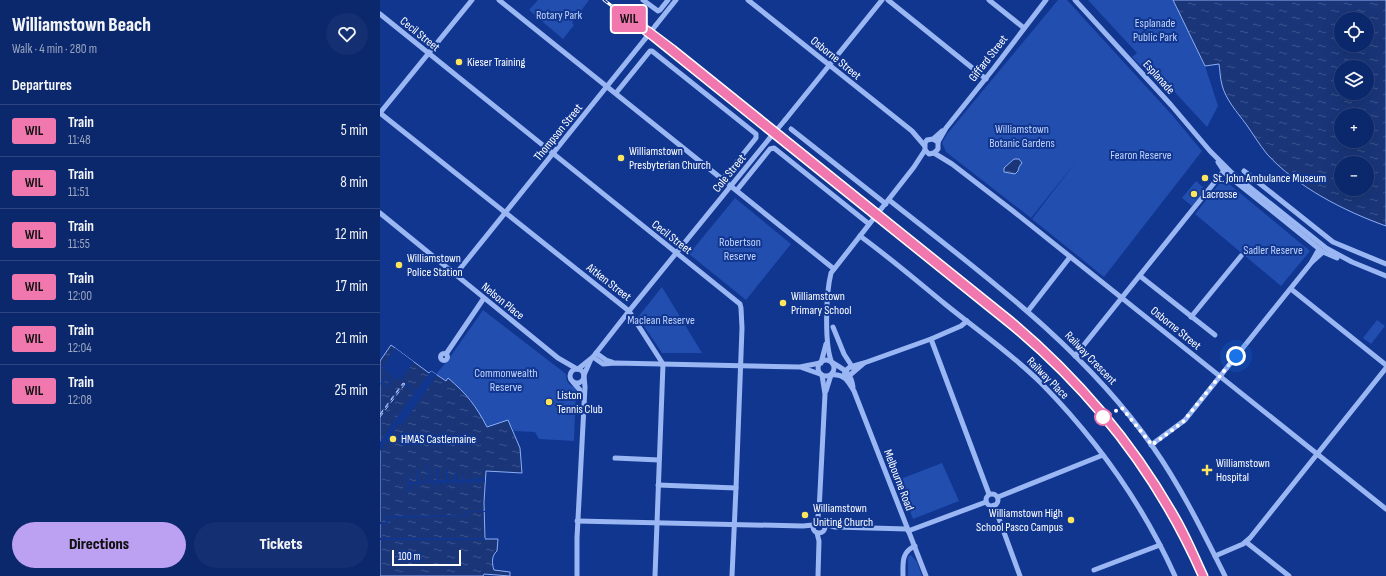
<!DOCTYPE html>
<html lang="en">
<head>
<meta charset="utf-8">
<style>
	:root { --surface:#0c286c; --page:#153072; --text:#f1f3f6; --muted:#9aa6c2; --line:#2c447f; --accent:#bca0f2 }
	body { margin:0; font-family:"Sofia Sans Condensed",sans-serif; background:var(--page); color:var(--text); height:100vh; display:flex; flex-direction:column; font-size:15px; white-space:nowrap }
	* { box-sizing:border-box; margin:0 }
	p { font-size:13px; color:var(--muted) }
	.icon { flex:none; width:22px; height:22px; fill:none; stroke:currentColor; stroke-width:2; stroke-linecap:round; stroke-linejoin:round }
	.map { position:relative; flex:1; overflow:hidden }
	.details { display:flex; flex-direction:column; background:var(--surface); width:380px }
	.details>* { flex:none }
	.badge { padding:0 8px; border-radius:3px; font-size:14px; line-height:26px }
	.buttons { position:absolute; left:954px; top:12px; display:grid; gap:8px }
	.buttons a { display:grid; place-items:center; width:40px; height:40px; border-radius:50%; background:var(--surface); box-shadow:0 4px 16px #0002,0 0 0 1px var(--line); font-size:20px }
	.scale { position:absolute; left:12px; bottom:10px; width:69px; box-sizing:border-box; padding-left:4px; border:2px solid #fff; border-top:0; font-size:11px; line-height:14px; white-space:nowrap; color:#fff; -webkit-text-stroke:3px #103690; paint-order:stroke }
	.you { position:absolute; width:20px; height:20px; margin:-10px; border:3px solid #fff; border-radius:50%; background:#1a73e8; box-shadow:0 0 0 6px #1a73e833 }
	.map>.badge { position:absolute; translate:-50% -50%; box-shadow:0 0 0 2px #fff }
	h2 { padding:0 12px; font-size:15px; line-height:36px }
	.round { display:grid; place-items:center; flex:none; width:42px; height:42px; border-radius:21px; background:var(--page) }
	.overview { display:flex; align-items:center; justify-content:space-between; height:68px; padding:0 12px }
	h1 { font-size:19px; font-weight:800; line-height:30px }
	.button { display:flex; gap:8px; margin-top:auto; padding:8px 12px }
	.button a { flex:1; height:46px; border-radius:24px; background:var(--accent); color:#111; font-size:16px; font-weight:800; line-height:46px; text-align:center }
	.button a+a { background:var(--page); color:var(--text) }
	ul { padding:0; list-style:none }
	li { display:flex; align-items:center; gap:12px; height:52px; padding:0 12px; border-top:1px solid var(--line) }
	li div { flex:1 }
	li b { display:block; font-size:15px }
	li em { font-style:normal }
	li .badge { min-width:44px; font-weight:700; text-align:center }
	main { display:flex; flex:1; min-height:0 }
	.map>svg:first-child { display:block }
	.green { fill:#224eaf }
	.water { fill:url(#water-ripples); stroke:#8caef6; fill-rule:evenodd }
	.pier { fill:#103690 }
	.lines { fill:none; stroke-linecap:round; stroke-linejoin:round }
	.ferry { stroke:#a6c1fa; stroke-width:1; stroke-dasharray:5 4; stroke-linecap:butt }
	.minor { stroke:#9ab6f3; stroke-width:5 }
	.rail-casing { stroke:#fff; stroke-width:3 }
	.rail { stroke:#103690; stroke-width:1.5; stroke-dasharray:4.5; stroke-linecap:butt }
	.minor-bridge { stroke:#9ab6f3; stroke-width:5 }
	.line-casing { stroke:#fff; stroke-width:9 }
	.line { stroke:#f178af; stroke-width:6 }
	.walk { stroke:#fff; stroke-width:4; stroke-dasharray:0 7.2 }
	.poi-dot { fill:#ffe65c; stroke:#103690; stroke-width:1.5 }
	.stop-dot { fill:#fff; stroke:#f178af; stroke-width:2 }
	.labels { text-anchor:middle; stroke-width:4; stroke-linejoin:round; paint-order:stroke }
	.park-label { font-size:12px; fill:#c2d4fd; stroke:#103690 }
	.street-label { font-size:12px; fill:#fff; stroke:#103690 }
	.poi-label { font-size:12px; fill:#fff; stroke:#103690; text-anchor:start }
</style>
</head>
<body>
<main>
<section class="details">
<div class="overview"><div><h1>Williamstown Beach</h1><p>Walk · 4 min · 280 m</p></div><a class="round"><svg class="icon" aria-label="heart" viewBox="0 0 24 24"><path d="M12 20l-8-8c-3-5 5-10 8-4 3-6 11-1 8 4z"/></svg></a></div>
<h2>Departures</h2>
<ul>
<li><span class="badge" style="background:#f178af;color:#111">WIL</span><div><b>Train</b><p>11:48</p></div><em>5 min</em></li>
<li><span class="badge" style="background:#f178af;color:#111">WIL</span><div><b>Train</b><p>11:51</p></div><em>8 min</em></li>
<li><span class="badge" style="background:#f178af;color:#111">WIL</span><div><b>Train</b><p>11:55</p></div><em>12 min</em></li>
<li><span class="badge" style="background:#f178af;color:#111">WIL</span><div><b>Train</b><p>12:00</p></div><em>17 min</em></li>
<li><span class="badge" style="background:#f178af;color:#111">WIL</span><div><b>Train</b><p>12:04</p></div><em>21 min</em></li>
<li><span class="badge" style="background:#f178af;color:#111">WIL</span><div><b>Train</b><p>12:08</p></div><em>25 min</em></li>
</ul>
<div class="button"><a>Directions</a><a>Tickets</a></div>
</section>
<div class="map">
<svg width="1006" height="576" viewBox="0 0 1006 576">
	<defs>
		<pattern id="water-ripples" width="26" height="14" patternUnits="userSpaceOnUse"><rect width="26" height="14" fill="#1a3679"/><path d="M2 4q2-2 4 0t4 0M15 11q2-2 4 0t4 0" fill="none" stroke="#3c548d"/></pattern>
	</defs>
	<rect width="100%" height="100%" fill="#103690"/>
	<!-- green -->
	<g class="green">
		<polygon points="158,0 209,0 192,23 194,25 183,39 149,10"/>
		<polygon points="678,0 687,0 792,115 822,151 724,277 652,219 698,159 651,218 566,152 562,143 567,134"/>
		<polygon points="708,0 793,0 825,66 838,106 827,127 768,63 762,67 752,57 757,53"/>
		<polygon points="843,179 930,251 901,286 815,214"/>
		<polygon points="816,181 825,189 812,206 802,198"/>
		<polygon points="355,198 411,244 366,300 309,254"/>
		<polygon points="282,287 322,353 282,353 258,317"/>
		<path d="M103,310L186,374C186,381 188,385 195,387L196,390L194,441L159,439L155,432L134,431L128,420L107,427L92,402L68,378L66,381L56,374L68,360Z"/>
		<polygon points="997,320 1005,326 991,344 983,338"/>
		<polygon points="562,463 579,501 533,519 518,480"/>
		<polygon points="531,555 537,562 542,576 528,576 528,557"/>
	</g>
	<!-- water -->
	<g class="water">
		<path d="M793,0H1006V226C964,211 917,187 887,154C879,144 873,134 866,124C857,112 846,100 842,85C840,78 840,70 839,64L825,66ZM961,19H987V45H961ZM961,67H987V93H961ZM961,115H987V141H961ZM961,163H987V189H961Z"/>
		<polygon points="634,159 639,159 642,163 639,167 638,171 635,174 624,172 624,168"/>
		<path d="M11,345L49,373L51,371L66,381L68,378C87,394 96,406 107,427L128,420L140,448L142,473L106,471L104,502L105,539H118L117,551C111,556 112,564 114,570L130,572V576L104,574L103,576H0V361Z"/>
	</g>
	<!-- pier -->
	<g class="pier">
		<polygon points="15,348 34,362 20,381 15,377 7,388 5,387 13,376 10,374 2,385 0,384 8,373 2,367"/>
		<polygon points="51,371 57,375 22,425 19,423 0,451 0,442 35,392 25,385 26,383 36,391"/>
		<polygon points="47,463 48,463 50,481 56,481 56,469 58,469 58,480 66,480 66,469 67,469 69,480 74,480 74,473 76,473 77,480 82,479 82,473 84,480 90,479 90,473 91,479 97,479 98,472 98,478 105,478 105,482 99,482 99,489 97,482 92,482 90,489 90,483 84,482 84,489 82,483 77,482 76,489 75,483 69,482 68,489 67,483 62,483 61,490 60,483 54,483 53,490 52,483 39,483 37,492 37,484 31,484 30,493 28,493 28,474 29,474 30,482 37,482 37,469 39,469 39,481 47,481"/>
		<polygon points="86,511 105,511 105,512 88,512 88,516 8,518 8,524 0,524 0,522 6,522 6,516 86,515"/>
		<rect x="0" y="538" width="105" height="2"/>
	</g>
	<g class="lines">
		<!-- ferry -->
		<g class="ferry">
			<polyline points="0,414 23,383 25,384"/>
			<polyline points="0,415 23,384 25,384"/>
			<polyline points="0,417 25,384"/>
		</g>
		<!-- minor -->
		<g class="minor">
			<polyline points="119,0 454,269"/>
			<polyline points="263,0 278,11 280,10 288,0"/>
			<polyline points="368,0 532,131 544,145"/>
			<polyline points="508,0 606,79"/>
			<polyline points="609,0 644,28"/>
			<polyline points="695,0 791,105 830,151 852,173 946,248 972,262 1006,276"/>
			<polyline points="0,14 360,304 361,308 362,328 356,488 352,576"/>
			<polyline points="276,25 296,0"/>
			<polyline points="236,93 270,51 272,51 376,134 376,138 343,179"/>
			<polyline points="0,113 249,311 283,364 275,576"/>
			<polyline points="0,113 92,0"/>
			<polyline points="405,120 502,0"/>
			<polyline points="411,129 506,204"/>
			<polyline points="553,139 558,142 558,149 554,153 549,154 545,150 545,143 547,140 553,139 562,131"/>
			<polyline points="558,142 566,128 614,68 666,0"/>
			<polyline points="554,153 572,164 633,211 1006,509"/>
			<polyline points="838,162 846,174 896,214 943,252 957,258"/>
			<polyline points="864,171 953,242 1006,264"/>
			<polyline points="357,190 390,149 394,148 489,224"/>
			<path d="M509,200C604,275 703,347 773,447C801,487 823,532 845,576"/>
			<polyline points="0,213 178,358 197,369"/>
			<path d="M480,236C509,257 537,281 565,304C597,330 632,354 661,383C716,439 763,505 795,576"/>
			<polyline points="932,262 943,252"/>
			<polyline points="75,275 265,39"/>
			<polyline points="760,276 835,335"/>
			<polyline points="911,289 1006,365"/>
			<polyline points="648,311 690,257"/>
			<polyline points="811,317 861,256"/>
			<polyline points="453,327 464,354 473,368"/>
			<polyline points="551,339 609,494"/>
			<polyline points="216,353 226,360 232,362"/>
			<circle cx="64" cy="357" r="3.5"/>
			<polyline points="66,354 104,298"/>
			<polyline points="695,356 846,168"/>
			<polyline points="213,357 223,364 235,363 420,367 440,363"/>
			<circle cx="446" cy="368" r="8"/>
			<polyline points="441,363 446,344"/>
			<path d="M452,363C444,345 446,293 451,273L534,167L545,150"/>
			<path d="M453,363C465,370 471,373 473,387"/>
			<polyline points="484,363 470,375 464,377 465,371 470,367 484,363 551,339 581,326 587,321"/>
			<polyline points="423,368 440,374"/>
			<polyline points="198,369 213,357 249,311 389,139"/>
			<circle cx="197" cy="376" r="7"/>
			<polyline points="204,375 211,359"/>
			<path d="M451,375C464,373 468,381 474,391L546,576"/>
			<polyline points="193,382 200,390 202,397"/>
			<polyline points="446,391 451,375"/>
			<polyline points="771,445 805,420 931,263 939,249"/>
			<polyline points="235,458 279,460"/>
			<polyline points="278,485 356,488"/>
			<circle cx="612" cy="500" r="6"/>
			<polyline points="618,497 723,455"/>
			<polyline points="614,505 640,576"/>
			<circle cx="439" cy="527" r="6"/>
			<polyline points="197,521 423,526 433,525"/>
			<polyline points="437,521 439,511 445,394 442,375"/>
			<polyline points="445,524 455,527 527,529"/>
			<polyline points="528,531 606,502"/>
			<polyline points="437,533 439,541 438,576"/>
			<polyline points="866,542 909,576"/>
			<polyline points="835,556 863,544 870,538 1006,368"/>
			<polyline points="714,570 780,545"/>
			<polyline points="197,576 197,538 205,387 204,376"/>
			<path d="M523,576C523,564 521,552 535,546"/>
		</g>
		<defs>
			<path id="rail" d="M224,0L273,37L631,325C714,395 777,476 822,576"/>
		</defs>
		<!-- rail casing -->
		<use href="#rail" class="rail-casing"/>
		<!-- rail -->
		<use href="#rail" class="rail"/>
		<!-- minor-bridge -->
		<g class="minor-bridge">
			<polyline points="265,39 276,25"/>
			<polyline points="389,139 405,120"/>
		</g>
	</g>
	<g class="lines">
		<defs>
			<path id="line" d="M822,576C779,478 713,393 631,325L273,37L248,18L269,31L293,49L629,319C696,375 753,442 796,518C807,537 815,557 824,576"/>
		</defs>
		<!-- line casing -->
		<use href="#line" class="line-casing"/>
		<!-- line -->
		<use href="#line" class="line"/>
		<!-- walk -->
		<polyline class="walk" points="723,417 742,408 772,445 803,422 856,356"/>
	</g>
	<!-- markers -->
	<g class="poi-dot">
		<circle cx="79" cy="62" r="4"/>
		<circle cx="241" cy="158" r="4"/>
		<circle cx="825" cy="178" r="4"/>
		<circle cx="814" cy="194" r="4"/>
		<circle cx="19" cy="265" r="4"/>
		<circle cx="403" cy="303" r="4"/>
		<circle cx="169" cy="402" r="4"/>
		<circle cx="13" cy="439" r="4"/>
		<path d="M825 464h4v4h4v4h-4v4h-4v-4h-4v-4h4z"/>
		<circle cx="425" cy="515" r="4"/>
		<circle cx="691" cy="520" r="4"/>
	</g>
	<circle class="stop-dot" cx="723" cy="417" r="8"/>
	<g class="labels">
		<!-- park labels -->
		<g class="park-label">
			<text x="179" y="19">Rotary Park</text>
			<text x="775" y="27">Esplanade<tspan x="775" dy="14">Public Park</tspan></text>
			<text x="642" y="133">Williamstown<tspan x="642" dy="14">Botanic Gardens</tspan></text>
			<text x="761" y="159">Fearon Reserve</text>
			<text x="360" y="246">Robertson<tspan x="360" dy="14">Reserve</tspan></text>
			<text x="893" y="254">Sadler Reserve</text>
			<text x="281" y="324">Maclean Reserve</text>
			<text x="126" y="377">Commonwealth<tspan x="126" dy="14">Reserve</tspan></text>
		</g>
		<!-- street labels -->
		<g class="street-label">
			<text transform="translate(40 34) rotate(39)" y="4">Cecil Street</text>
			<text transform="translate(456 58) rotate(39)" y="4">Osborne Street</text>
			<text transform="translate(608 58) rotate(-52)" y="4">Giffard Street</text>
			<text transform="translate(779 77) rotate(48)" y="4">Esplanade</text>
			<text transform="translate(178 132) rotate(-51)" y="4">Thompson Street</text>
			<text transform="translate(349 173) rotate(-51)" y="4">Cole Street</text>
			<text transform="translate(292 237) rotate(38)" y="4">Cecil Street</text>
			<text transform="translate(229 282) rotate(38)" y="4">Aitken Street</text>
			<text transform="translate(123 301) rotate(39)" y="4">Nelson Place</text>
			<text transform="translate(796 328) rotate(39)" y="4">Osborne Street</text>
			<text transform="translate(711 358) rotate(46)" y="4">Railway Crescent</text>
			<text transform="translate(668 378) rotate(45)" y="4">Railway Place</text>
			<text transform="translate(519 480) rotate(69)" y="4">Melbourne Road</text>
		</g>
		<!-- poi labels -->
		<g class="poi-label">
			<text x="87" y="66">Kieser Training</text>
			<text x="249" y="155">Williamstown<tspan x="249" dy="14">Presbyterian Church</tspan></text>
			<text x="833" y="182">St. John Ambulance Museum</text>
			<text x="822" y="198">Lacrosse</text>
			<text x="27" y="262">Williamstown<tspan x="27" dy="14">Police Station</tspan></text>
			<text x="411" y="300">Williamstown<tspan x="411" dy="14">Primary School</tspan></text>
			<text x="177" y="399">Liston<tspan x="177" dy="14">Tennis Club</tspan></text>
			<text x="21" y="443">HMAS Castlemaine</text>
			<text x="836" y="467">Williamstown<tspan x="836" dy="14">Hospital</tspan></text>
			<text x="433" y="512">Williamstown<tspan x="433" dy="14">Uniting Church</tspan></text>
			<text x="683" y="517" text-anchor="end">Williamstown High<tspan x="683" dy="14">School Pasco Campus</tspan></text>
		</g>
	</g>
</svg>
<div class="buttons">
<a><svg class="icon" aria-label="locate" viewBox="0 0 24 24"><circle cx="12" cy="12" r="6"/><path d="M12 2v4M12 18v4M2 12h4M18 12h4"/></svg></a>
<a><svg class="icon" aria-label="layers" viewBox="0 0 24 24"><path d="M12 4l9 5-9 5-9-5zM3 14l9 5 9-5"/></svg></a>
<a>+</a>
<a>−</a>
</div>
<div class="scale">100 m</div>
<div class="you" style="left:856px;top:356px"></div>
<b class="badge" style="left:249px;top:19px;background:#f178af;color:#111">WIL</b>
</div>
</main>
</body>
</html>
